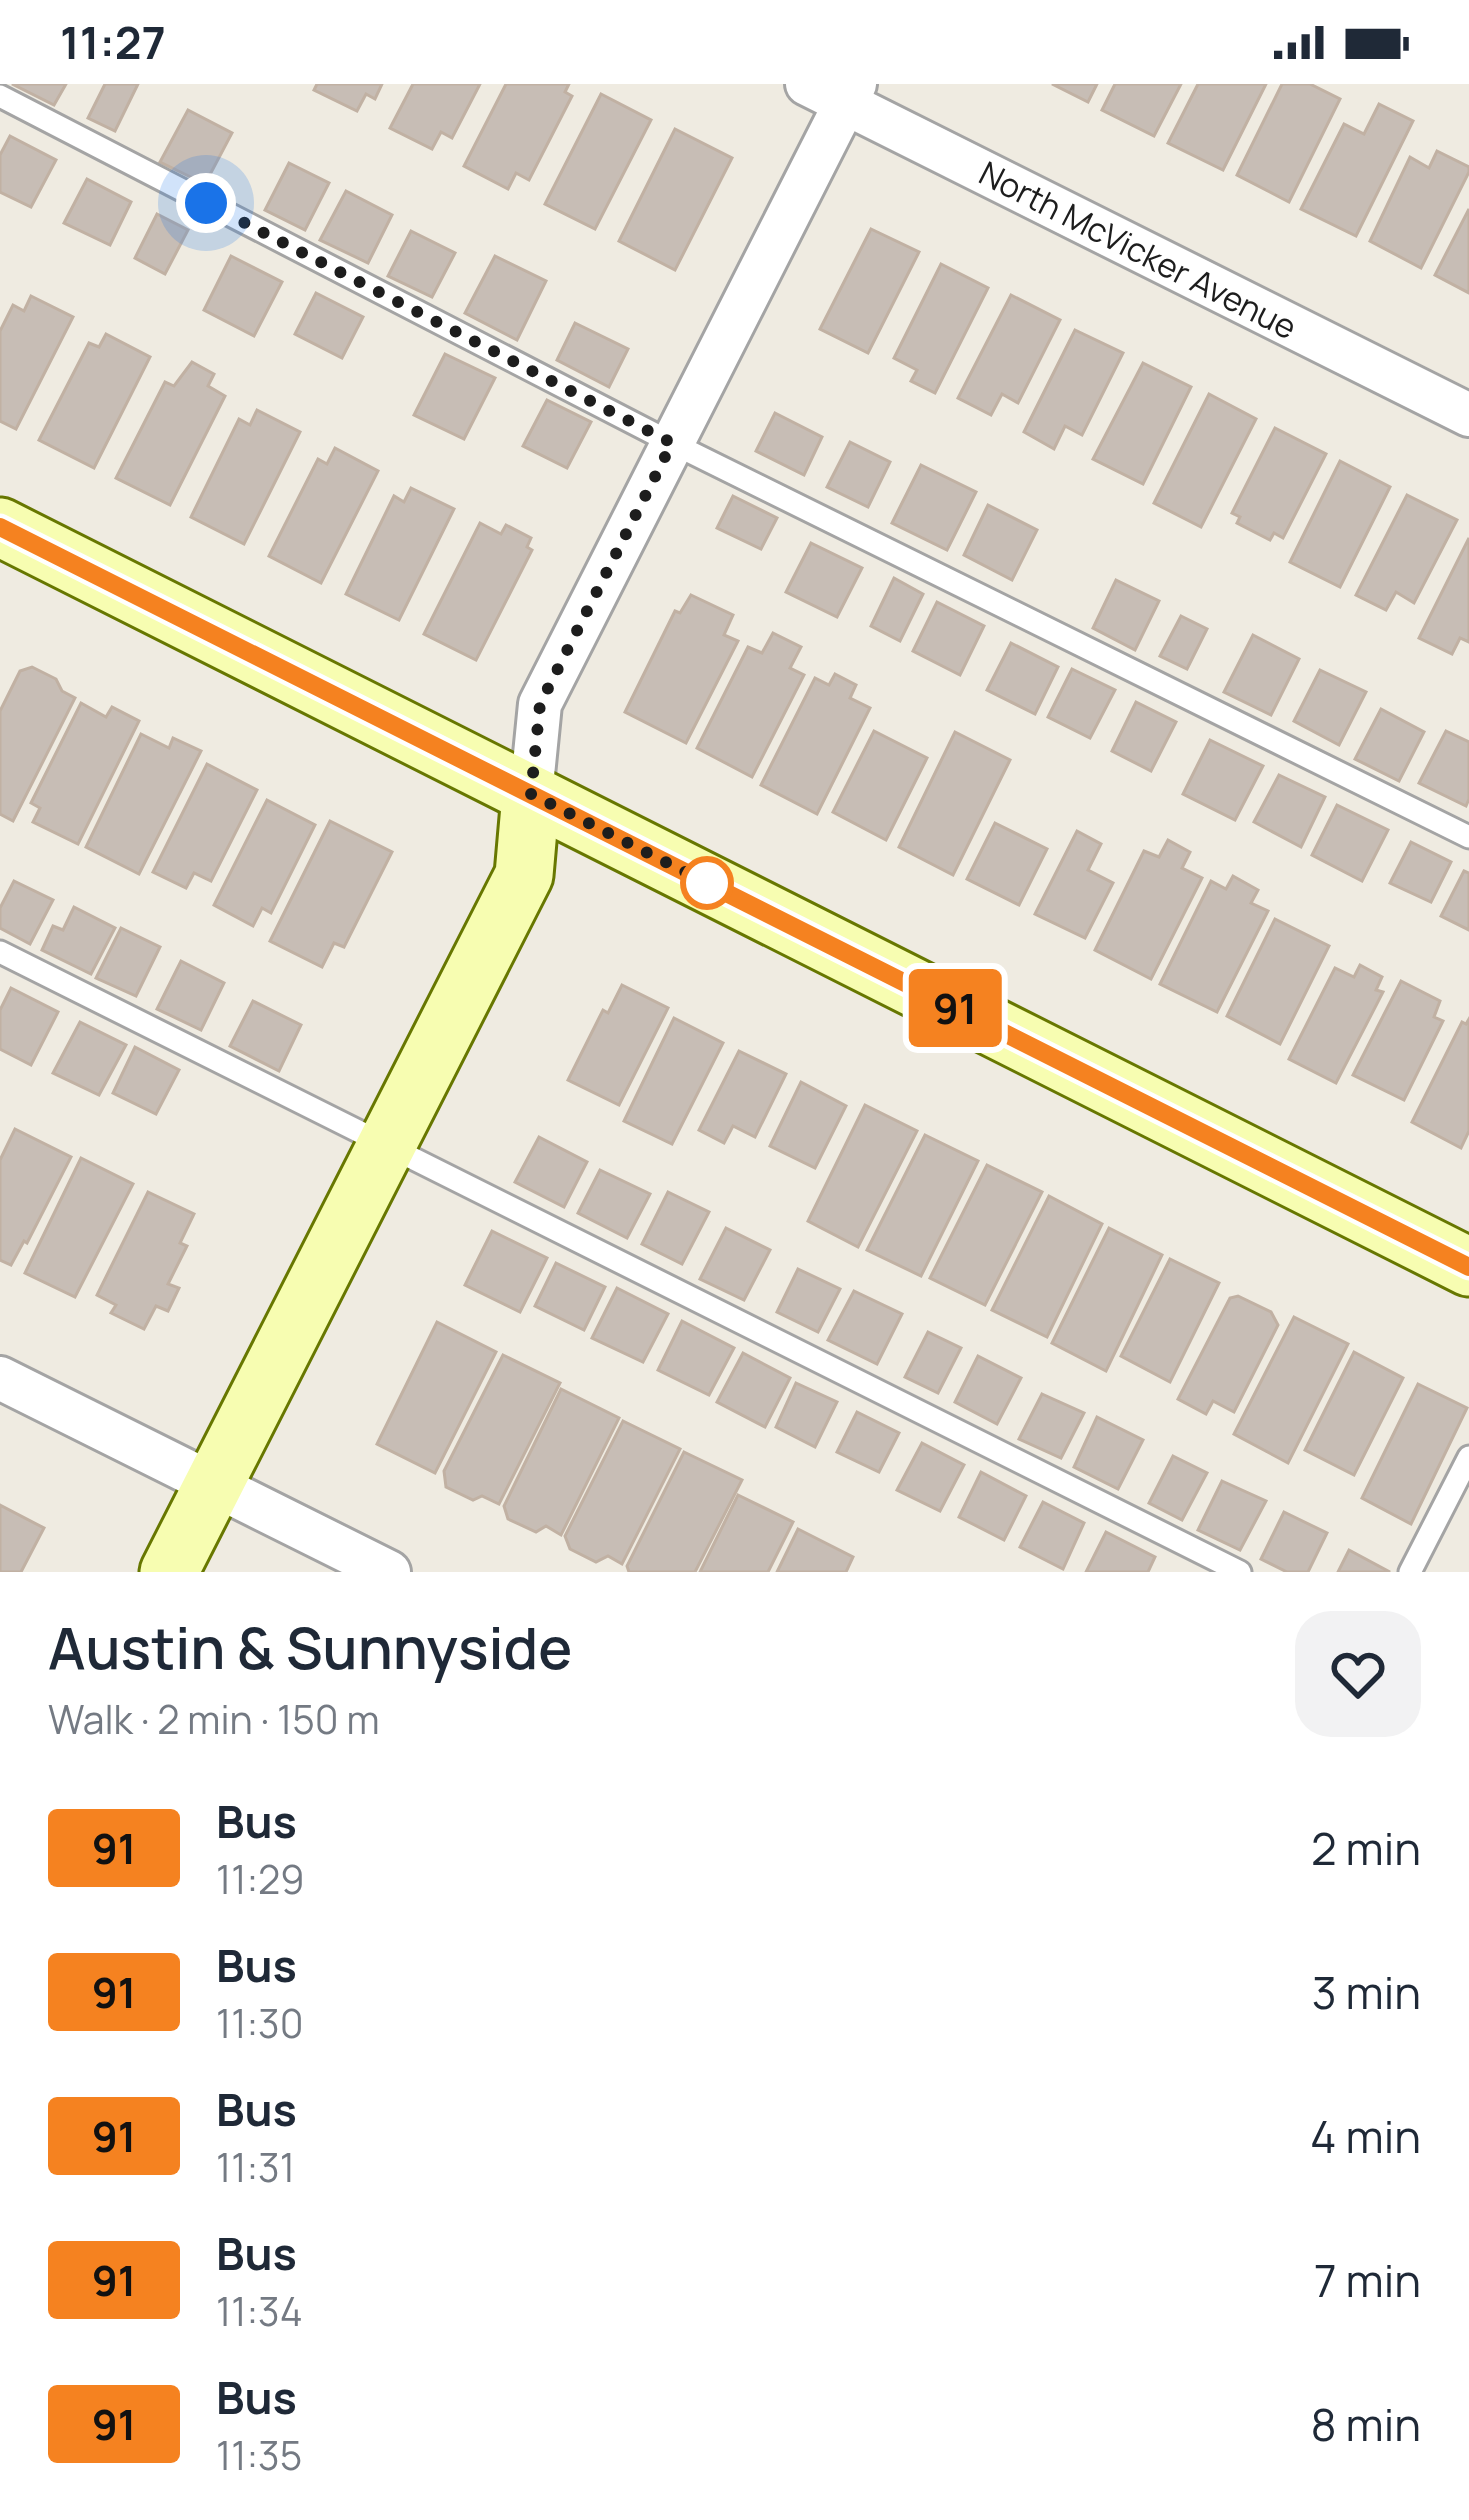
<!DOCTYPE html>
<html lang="en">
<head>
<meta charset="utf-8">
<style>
	:root { --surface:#fff; --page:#f2f2f3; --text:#1f2937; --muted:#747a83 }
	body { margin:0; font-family:Manrope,sans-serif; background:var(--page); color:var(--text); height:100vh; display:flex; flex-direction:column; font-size:45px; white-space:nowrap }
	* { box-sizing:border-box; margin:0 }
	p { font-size:39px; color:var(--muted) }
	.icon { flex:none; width:66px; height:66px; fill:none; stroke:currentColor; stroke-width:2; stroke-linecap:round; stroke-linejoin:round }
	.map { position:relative; height:1488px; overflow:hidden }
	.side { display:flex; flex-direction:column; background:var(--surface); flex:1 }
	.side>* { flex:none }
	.badge { padding:0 24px; border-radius:9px; font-size:42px; line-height:78px }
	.you { position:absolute; width:60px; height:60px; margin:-30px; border:9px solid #fff; border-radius:50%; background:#1a73e8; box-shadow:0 0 0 18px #1a73e833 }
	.map>.badge { position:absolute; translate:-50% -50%; box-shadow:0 0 0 6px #fff }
	.round { display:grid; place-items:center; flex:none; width:126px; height:126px; border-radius:36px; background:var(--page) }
	.summary { display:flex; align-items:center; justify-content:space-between; height:204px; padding:0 48px }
	h1 { font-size:57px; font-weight:600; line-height:90px }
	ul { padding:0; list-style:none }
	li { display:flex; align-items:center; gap:36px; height:144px; padding:0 48px }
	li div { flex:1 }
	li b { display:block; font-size:45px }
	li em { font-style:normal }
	li .badge { min-width:132px; font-weight:700; text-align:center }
	.status { display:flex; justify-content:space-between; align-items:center; height:84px; padding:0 60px; background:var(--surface); direction:ltr }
	.status svg { height:33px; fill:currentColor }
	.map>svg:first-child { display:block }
	.building { fill:#c7bdb5; stroke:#c1b1a3; stroke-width:3 }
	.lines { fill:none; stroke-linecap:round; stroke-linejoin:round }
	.lane-casing { stroke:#a4a4a4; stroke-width:27 }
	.street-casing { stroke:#a4a4a4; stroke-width:48 }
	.secondary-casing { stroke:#677700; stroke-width:63 }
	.lane { stroke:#fff; stroke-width:21 }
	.street { stroke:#fff; stroke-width:42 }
	.secondary { stroke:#f7fdb1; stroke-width:57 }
	.line-casing { stroke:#fff; stroke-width:27 }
	.line { stroke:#f58220; stroke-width:18 }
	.walk { stroke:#1d1d1d; stroke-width:12; stroke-dasharray:0 21.6 }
	.stop-dot { fill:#fff; stroke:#f58220; stroke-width:6 }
	.labels { text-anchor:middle; stroke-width:10; stroke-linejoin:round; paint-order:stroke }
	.street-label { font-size:33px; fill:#1d1d1d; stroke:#fff }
</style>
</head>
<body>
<div class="status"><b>11:27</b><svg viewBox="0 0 49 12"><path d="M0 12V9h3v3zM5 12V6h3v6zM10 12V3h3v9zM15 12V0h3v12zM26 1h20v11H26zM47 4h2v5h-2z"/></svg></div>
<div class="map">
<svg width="1469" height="1488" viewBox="0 0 1469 1488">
	<rect width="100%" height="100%" fill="#efebe1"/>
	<!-- building -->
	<g class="building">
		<polygon points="12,0 66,0 54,21"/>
		<polygon points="105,0 138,0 115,47 88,34"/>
		<polygon points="317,0 382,0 375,15 366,10 357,27 314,6"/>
		<polygon points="413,0 480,0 452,54 441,48 432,65 390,44"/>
		<polygon points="506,0 569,0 565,8 572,12 529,96 516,89 508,105 464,82"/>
		<polygon points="1052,0 1097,0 1088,18"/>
		<polygon points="1115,0 1181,0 1154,52 1102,26"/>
		<polygon points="1198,0 1266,0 1223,86 1168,59"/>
		<polygon points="1282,0 1310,0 1340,15 1289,118 1237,91"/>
		<polygon points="601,10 651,36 595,145 545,120"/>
		<polygon points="1379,20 1413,37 1356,152 1301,125 1344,40 1364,50"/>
		<polygon points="188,26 232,49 205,100 160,78"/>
		<polygon points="675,45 732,74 675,186 619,157"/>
		<polygon points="10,52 56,76 31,123 0,108 0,71"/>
		<polygon points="1437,67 1469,83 1469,88 1421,184 1370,157 1410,73 1429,84"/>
		<polygon points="289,79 329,99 305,146 265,126"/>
		<polygon points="87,95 131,118 110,161 64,139"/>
		<polygon points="346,107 392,131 368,179 320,156"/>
		<polygon points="1469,125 1469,209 1435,191"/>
		<polygon points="157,130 188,146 165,190 135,174"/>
		<polygon points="871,145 919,168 868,269 820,245"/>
		<polygon points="411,147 455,169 432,213 388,192"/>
		<polygon points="231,172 282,198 254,252 204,226"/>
		<polygon points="495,172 546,197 517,256 465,229"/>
		<polygon points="941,180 988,204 935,309 911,297 917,286 894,274"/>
		<polygon points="316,209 363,233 342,274 295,250"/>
		<polygon points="1011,211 1060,236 1018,319 1002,310 991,331 958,314"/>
		<polygon points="31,212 73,233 16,345 0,337 0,247 13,221 24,227"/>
		<polygon points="575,239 628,265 609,303 557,276"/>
		<polygon points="1075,246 1123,269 1082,351 1065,342 1054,365 1024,348"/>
		<polygon points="106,250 150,273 94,384 39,356 89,259 99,263"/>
		<polygon points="445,270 495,294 464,355 414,331"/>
		<polygon points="192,278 214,290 208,302 225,312 170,421 116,394 165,298 174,302"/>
		<polygon points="1143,279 1191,303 1143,400 1093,375"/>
		<polygon points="1209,310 1256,335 1201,443 1154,419"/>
		<polygon points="547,316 591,338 567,384 523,362"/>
		<polygon points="257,326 300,348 244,460 191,433 239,335 250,341"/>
		<polygon points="775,329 822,353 804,391 756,367"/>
		<polygon points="1275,344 1326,370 1283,454 1274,449 1270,456 1237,439 1240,433 1232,429"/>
		<polygon points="850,358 890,378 868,423 827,403"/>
		<polygon points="335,364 378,387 321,499 269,472 318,375 327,380"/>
		<polygon points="1340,377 1390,403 1340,503 1290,478"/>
		<polygon points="921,381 976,408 947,466 892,439"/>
		<polygon points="411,404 454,425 399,536 346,510 394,412 404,418"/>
		<polygon points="1407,411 1457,436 1414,519 1396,508 1386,526 1356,511"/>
		<polygon points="733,412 777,434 761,465 717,444"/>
		<polygon points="988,421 1037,446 1012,496 964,471"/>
		<polygon points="480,439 501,450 506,441 531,454 527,463 532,466 476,576 424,550"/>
		<polygon points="1469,454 1469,558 1460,554 1452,570 1419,554"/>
		<polygon points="811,459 862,484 837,533 786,508"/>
		<polygon points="894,494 923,510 900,557 871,542"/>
		<polygon points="1116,496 1159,517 1135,566 1093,544"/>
		<polygon points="691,511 733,531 724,551 738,557 686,659 625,628 675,527 680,529"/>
		<polygon points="937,518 984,542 960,591 913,567"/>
		<polygon points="1181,532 1207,545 1187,585 1160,572"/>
		<polygon points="773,549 801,563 790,584 804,591 752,693 697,664 748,563 762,569"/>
		<polygon points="1253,551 1299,575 1271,631 1224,608"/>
		<polygon points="1011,559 1058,583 1035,630 987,606"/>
		<polygon points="32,583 56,595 62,607 75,614 13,737 0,730 0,627 20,587"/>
		<polygon points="1072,585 1115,606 1090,654 1048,633"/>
		<polygon points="1320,586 1366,608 1339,661 1294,637"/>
		<polygon points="835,590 856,601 850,614 870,624 817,730 761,701 815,594 829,601"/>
		<polygon points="1136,618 1176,638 1151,687 1112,667"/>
		<polygon points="81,619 106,633 112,623 139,637 78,760 33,738 40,724 31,719"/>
		<polygon points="1381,625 1424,648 1399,697 1355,675"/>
		<polygon points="874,647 927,674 886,756 833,728"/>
		<polygon points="1446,647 1469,658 1469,715 1466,722 1419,699"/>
		<polygon points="955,648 1010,676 953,791 899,763"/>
		<polygon points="141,650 169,664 173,654 201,667 139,790 86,763"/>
		<polygon points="1210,656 1263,682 1235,736 1183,710"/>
		<polygon points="207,680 257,706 211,797 194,789 186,804 153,788"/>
		<polygon points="1279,691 1325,713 1301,763 1254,738"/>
		<polygon points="267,716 315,741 271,829 262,824 253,842 214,821"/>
		<polygon points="1337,721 1388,746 1362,797 1312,771"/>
		<polygon points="330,737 392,768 344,863 334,859 322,883 270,857"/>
		<polygon points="995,739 1047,765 1019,821 967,795"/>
		<polygon points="1077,747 1101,760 1088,786 1113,799 1085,854 1035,830"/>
		<polygon points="1168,756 1190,768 1182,784 1202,794 1151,895 1095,866 1144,767 1159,773"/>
		<polygon points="1411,758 1451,778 1431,818 1390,799"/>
		<polygon points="1464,787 1469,789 1469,846 1441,832"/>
		<polygon points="1233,792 1258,806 1251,819 1268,827 1217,928 1160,900 1211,797 1226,805"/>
		<polygon points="14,797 53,816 30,860 0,844 0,824"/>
		<polygon points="74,823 115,844 91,890 42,866 53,842 63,846"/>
		<polygon points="1275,835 1329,862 1280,960 1227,932"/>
		<polygon points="121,844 160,863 136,912 96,894"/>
		<polygon points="181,877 224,899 201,946 157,925"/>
		<polygon points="1360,881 1382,893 1376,906 1383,908 1336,999 1289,975 1335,884 1354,893"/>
		<polygon points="1401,897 1440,917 1434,933 1443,937 1404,1016 1353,991"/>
		<polygon points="622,901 668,924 619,1021 568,996 603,926 608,929"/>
		<polygon points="11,904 58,928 31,981 0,965 0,926"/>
		<polygon points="253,917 301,941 279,987 230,962"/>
		<polygon points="674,934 723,959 672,1060 624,1037"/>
		<polygon points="1469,935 1469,1047 1461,1064 1412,1038 1462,938 1466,940"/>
		<polygon points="80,938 126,961 99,1011 53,989"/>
		<polygon points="135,963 179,986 156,1030 113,1009"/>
		<polygon points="739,967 786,990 755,1053 733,1042 724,1059 699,1046"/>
		<polygon points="801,998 846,1022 815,1084 770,1062"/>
		<polygon points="865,1021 917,1047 858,1163 808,1137"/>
		<polygon points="15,1045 71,1073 27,1159 24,1157 11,1181 0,1176 0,1076"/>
		<polygon points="925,1051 978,1077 921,1192 867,1166"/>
		<polygon points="539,1053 587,1078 564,1123 515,1098"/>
		<polygon points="81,1074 133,1100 75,1213 25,1189"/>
		<polygon points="987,1081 1042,1108 985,1221 930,1194"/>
		<polygon points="600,1086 650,1110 627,1154 578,1129"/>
		<polygon points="148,1108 194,1130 180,1159 187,1162 168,1200 179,1204 168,1227 156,1222 144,1245 111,1229 116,1221 97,1211"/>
		<polygon points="668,1108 709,1128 682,1180 642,1160"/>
		<polygon points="1049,1112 1102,1140 1047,1253 992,1226"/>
		<polygon points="726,1144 770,1166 744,1216 700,1195"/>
		<polygon points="1109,1144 1162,1171 1106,1287 1052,1259"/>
		<polygon points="492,1147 547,1174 520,1228 465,1201"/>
		<polygon points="1170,1175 1219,1199 1170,1298 1121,1272"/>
		<polygon points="556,1179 605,1203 584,1246 535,1222"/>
		<polygon points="798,1185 840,1205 818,1248 777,1228"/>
		<polygon points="617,1204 668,1230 643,1278 592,1254"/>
		<polygon points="854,1207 902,1230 877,1280 828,1256"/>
		<polygon points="1238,1212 1271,1228 1278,1241 1234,1328 1213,1317 1206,1330 1178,1315 1230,1214"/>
		<polygon points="1294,1233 1348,1260 1288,1379 1234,1350"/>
		<polygon points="682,1237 734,1264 709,1311 658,1286"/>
		<polygon points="437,1238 496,1268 435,1389 377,1360"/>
		<polygon points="928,1248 961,1264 938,1309 905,1293"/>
		<polygon points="1354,1268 1403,1294 1354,1391 1305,1366"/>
		<polygon points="743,1269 790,1294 765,1343 717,1318"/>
		<polygon points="503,1271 560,1299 499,1420 482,1412 473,1416 446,1403 444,1387"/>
		<polygon points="978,1272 1021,1294 997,1340 955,1318"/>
		<polygon points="796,1299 837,1318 815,1363 776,1343"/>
		<polygon points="1418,1300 1467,1324 1411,1440 1362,1414"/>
		<polygon points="561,1305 619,1334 561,1451 546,1442 536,1448 508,1435 504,1422"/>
		<polygon points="1042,1310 1084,1329 1061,1374 1019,1355"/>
		<polygon points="857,1328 899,1349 879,1388 837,1368"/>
		<polygon points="1097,1333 1143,1356 1118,1405 1074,1383"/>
		<polygon points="623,1337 680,1365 622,1480 608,1472 596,1478 570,1465 565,1452"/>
		<polygon points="922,1359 964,1381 940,1427 897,1406"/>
		<polygon points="684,1368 742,1396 695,1488 629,1488 627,1482"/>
		<polygon points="1173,1372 1207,1389 1182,1436 1149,1419"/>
		<polygon points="981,1388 1026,1412 1004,1456 959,1433"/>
		<polygon points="1222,1397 1266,1417 1240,1466 1198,1446"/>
		<polygon points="738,1411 793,1438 768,1488 700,1488"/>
		<polygon points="1043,1418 1084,1439 1063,1485 1020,1463"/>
		<polygon points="0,1421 44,1444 21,1488 0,1488"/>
		<polygon points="1284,1428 1327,1449 1308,1488 1287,1488 1261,1475"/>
		<polygon points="798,1445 853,1473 846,1488 777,1488"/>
		<polygon points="1106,1448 1155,1473 1148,1488 1086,1488"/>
		<polygon points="1349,1466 1390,1488 1338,1488"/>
	</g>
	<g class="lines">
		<defs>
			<g id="lane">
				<polyline points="0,12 672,359 1469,753"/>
				<polyline points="0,868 1240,1488"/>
				<polyline points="1410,1488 1469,1373"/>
			</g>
			<g id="street">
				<polyline points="807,0 1469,331"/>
				<polyline points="531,711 540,620 855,0"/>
				<polyline points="0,1294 389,1488"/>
			</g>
			<g id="secondary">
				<polyline points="0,443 1469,1183"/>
				<polyline points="169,1488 524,791 531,711"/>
			</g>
		</defs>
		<!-- lane casing -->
		<use href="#lane" class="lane-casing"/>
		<!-- street casing -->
		<use href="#street" class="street-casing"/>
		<!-- secondary casing -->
		<use href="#secondary" class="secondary-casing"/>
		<!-- lane -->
		<use href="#lane" class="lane"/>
		<!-- street -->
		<use href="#street" class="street"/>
		<!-- secondary -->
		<use href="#secondary" class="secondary"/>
	</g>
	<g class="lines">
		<defs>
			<polyline id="line" points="0,443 1469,1183"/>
		</defs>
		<!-- line casing -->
		<use href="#line" class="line-casing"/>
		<!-- line -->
		<use href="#line" class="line"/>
		<!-- walk -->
		<polyline class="walk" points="206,119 672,359 540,620 531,710 707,799"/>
	</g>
	<!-- markers -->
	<circle class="stop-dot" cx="707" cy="799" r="24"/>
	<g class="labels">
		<!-- street labels -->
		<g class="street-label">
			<text transform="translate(1138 166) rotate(27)" y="12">North McVicker Avenue</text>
		</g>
	</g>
</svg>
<div class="you" style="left:206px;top:119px"></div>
<b class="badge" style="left:955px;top:924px;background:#f58220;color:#111">91</b>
</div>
<section class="side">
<div class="summary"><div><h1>Austin &amp; Sunnyside</h1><p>Walk · 2 min · 150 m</p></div><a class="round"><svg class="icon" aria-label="heart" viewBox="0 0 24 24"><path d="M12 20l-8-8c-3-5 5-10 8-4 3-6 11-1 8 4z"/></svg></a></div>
<ul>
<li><span class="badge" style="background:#f58220;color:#111">91</span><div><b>Bus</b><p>11:29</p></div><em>2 min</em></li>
<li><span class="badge" style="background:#f58220;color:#111">91</span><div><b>Bus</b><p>11:30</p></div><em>3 min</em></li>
<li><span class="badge" style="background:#f58220;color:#111">91</span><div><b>Bus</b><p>11:31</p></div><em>4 min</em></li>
<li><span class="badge" style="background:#f58220;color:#111">91</span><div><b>Bus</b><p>11:34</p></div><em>7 min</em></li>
<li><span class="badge" style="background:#f58220;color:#111">91</span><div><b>Bus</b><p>11:35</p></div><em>8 min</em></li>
</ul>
</section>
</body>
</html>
